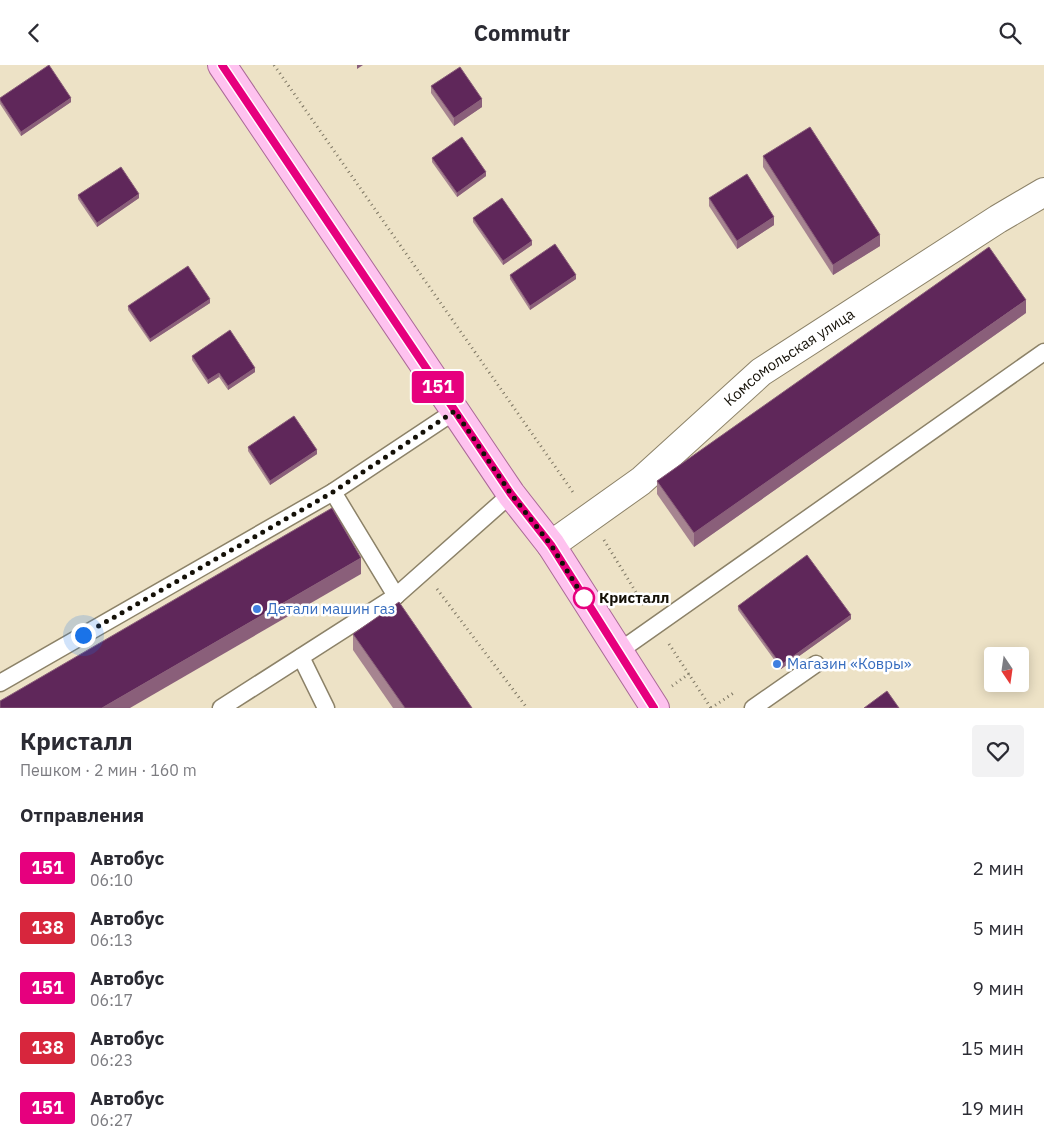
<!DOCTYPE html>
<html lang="ru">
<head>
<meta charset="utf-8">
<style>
	:root { --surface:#fff; --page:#f2f2f3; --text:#2b2b33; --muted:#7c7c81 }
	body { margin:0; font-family:"IBM Plex Sans",sans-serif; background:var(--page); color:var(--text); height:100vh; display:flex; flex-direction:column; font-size:19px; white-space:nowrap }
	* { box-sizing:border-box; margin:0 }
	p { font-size:16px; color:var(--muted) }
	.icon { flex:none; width:28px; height:28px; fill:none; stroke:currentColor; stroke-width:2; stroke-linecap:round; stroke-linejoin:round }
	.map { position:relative; height:643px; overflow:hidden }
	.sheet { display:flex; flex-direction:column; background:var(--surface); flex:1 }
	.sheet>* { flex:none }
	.badge { padding:0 10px; border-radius:4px; font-size:18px; line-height:32px }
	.needle { width:32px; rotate:167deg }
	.tools { position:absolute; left:984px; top:582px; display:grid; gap:10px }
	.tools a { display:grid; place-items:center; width:45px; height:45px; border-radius:5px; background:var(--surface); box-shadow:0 2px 12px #0003; font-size:25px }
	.you { position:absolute; width:25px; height:25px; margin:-12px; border:4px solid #fff; border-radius:50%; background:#1a73e8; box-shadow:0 0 0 8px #1a73e833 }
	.map>.badge { position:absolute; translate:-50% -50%; box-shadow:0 0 0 2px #fff }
	h2 { padding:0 20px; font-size:19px; line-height:45px }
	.round { display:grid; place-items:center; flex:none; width:52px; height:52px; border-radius:5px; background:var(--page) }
	.summary { display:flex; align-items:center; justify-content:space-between; height:85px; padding:0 20px }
	h1 { font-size:24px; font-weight:700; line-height:38px }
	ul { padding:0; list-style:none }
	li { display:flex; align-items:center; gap:15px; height:60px; padding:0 20px }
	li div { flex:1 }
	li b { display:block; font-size:19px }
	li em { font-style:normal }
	li .badge { min-width:55px; font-weight:700; text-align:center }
	header { display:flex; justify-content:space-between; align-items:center; height:65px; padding:0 20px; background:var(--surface); font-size:22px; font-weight:700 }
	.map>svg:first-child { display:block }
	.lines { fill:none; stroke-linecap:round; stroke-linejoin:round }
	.service-casing { stroke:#8c8268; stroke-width:19 }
	.minor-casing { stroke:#8c8268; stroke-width:30 }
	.primary-casing { stroke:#ab6997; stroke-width:30 }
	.path { stroke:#7e7764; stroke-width:3; stroke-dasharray:1 4; stroke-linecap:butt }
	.service { stroke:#fff; stroke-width:16 }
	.minor { stroke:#fff; stroke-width:28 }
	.primary { stroke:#fec2ef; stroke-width:28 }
	.wall { fill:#a68490 }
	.shaded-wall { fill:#8a5f7a }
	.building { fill:#5f275a; stroke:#8a5f7a }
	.line-casing { stroke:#fff; stroke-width:11 }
	.line { stroke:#e6007e; stroke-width:8 }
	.walk { stroke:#141007; stroke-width:5; stroke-dasharray:0 9 }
	.stop-dot { fill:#fff; stroke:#e6007e; stroke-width:2.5 }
	.shop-dot { fill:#3f7fe0; stroke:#fff; stroke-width:2 }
	.labels { text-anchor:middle; stroke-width:5; stroke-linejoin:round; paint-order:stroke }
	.street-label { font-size:15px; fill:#141007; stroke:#fff }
	.stop-label { font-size:15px; font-weight:bold; fill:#141007; stroke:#fff; text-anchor:start }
	.shop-label { font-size:15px; fill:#366cbe; stroke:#fff; text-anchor:start }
</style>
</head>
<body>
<header><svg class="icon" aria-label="back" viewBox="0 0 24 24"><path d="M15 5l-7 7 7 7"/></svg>Commutr<svg class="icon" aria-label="search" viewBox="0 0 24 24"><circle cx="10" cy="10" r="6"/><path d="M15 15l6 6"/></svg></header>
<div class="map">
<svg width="1044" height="643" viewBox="0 0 1044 643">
	<rect width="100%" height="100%" fill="#ede2c6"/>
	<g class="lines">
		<defs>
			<g id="service">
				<polyline points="333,427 396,531"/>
				<polyline points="618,587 1044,287"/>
				<polyline points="301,592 326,643"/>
				<polyline points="0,618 333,427 455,346"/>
				<polyline points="221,643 396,531 511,429"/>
				<polyline points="753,643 816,599"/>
			</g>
			<g id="minor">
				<path id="s1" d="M551,480L641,416L761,307L998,154L1044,127"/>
			</g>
			<polyline id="primary" points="222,0 511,429 551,480 655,643"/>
		</defs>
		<!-- service casing -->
		<use href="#service" class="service-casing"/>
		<!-- minor casing -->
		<use href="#minor" class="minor-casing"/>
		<!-- primary casing -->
		<use href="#primary" class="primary-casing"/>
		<!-- path -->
		<g class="path">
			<polyline points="274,0 575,430"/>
			<polyline points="604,475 645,542"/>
			<polyline points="437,524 527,643"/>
			<polyline points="669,579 711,643"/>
			<polyline points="672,621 690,608"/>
			<polyline points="711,643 735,627"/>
		</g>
		<!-- service -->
		<use href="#service" class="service"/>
		<!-- minor -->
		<use href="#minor" class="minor"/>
		<!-- primary -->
		<use href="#primary" class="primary"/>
	</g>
	<!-- wall -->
	<g class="wall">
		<polygon points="431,21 482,42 454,61 431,28"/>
		<polygon points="0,33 71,37 21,71 0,39"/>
		<polygon points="763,91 880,181 833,210 763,102"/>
		<polygon points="432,93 486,111 457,132 432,97"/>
		<polygon points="78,130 139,133 97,162 78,134"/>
		<polygon points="709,133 774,160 737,184 709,141"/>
		<polygon points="473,153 532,180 503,200 473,157"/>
		<polygon points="510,210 576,214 530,245 510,214"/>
		<polygon points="210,238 150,277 128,245 128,241"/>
		<polygon points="1026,248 694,482 657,429 657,416"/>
		<polygon points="192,291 255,307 228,325 219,312 208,319 192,295"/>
		<polygon points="248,382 317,389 270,420 248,386"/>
		<polygon points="738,541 851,554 781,604 738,545"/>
		<polygon points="353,569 472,643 393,643 353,585"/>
	</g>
	<!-- shaded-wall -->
	<g class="shaded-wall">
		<polygon points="357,0 363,0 357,4"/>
		<polygon points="71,33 71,37 21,71 21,67"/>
		<polygon points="482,34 482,42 454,61 454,53"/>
		<polygon points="486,107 486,111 457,132 457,128"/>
		<polygon points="139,129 139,133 97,162 97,158"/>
		<polygon points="774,152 774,160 737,184 737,176"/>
		<polygon points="880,170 880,181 833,210 833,200"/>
		<polygon points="532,176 532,180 503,200 503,196"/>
		<polygon points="576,210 576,214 530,245 530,241"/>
		<polygon points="210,234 210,238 150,277 150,274"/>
		<polygon points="1026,235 1026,248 694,482 694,468"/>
		<polygon points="255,303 255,307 228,325 228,321"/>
		<polygon points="219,308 219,312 208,319 208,315"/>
		<polygon points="317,385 317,389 270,420 270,416"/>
		<polygon points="361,493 361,509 130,643 102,643"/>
		<polygon points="851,550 851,554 781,604 781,600"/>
	</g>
	<!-- building -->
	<g class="building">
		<polygon points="49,0 71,33 21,67 0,35 0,33"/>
		<polygon points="460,2 482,34 454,53 431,21"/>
		<polygon points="810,62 880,170 833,200 763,91"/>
		<polygon points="462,72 486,107 457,128 432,93"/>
		<polygon points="121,102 139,129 97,158 78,130"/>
		<polygon points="747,109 774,152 737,176 709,133"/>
		<polygon points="502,133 532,176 503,196 473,153"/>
		<polygon points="555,179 576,210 530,241 510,210"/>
		<polygon points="989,182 1026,235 694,468 657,416"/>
		<polygon points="188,201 210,234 150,274 128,241"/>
		<polygon points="230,265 255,303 228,321 219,308 208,315 192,291"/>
		<polygon points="294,351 317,385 270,416 248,382"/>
		<polygon points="332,443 361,493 102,643 0,643 0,636"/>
		<polygon points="807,490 851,550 781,600 738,541"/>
		<polygon points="399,537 472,643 405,643 353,569"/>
		<polygon points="887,626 899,643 864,643"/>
	</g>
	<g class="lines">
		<defs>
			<polyline id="line" points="222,0 511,429 551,480 654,643"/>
		</defs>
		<!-- line casing -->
		<use href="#line" class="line-casing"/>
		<!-- line -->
		<use href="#line" class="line"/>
		<!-- walk -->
		<polyline class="walk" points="83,570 333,427 455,346 511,429 551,480 584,533"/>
	</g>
	<!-- markers -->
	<circle class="stop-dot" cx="584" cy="533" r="10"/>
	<g class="shop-dot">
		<circle cx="257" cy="544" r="5"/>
		<circle cx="777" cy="599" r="5"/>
	</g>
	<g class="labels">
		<!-- street labels -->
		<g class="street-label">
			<text dy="5" stroke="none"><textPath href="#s1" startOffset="304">Комсомольская улица</textPath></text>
		</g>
		<!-- stop labels -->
		<g class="stop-label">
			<text x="599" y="538">Кристалл</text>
		</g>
		<!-- shop labels -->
		<g class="shop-label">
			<text x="267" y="549">Детали машин газ</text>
			<text x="787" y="604">Магазин «Ковры»</text>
		</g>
	</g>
</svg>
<div class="tools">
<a><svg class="needle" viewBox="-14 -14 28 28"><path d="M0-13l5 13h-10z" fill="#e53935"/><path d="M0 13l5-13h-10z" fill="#7c7c81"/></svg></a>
</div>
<div class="you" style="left:83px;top:570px"></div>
<b class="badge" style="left:438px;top:322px;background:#e6007e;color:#fff">151</b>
</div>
<section class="sheet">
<div class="summary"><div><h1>Кристалл</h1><p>Пешком · 2 мин · 160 m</p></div><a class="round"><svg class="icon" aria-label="heart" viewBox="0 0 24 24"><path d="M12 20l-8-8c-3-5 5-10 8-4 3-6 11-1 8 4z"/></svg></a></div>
<h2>Отправления</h2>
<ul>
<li><span class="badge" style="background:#e6007e;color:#fff">151</span><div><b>Автобус</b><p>06:10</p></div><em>2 мин</em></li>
<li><span class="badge" style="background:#d7263d;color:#fff">138</span><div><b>Автобус</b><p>06:13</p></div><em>5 мин</em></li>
<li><span class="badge" style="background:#e6007e;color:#fff">151</span><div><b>Автобус</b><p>06:17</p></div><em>9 мин</em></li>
<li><span class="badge" style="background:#d7263d;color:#fff">138</span><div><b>Автобус</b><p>06:23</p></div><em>15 мин</em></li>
<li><span class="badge" style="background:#e6007e;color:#fff">151</span><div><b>Автобус</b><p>06:27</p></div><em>19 мин</em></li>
</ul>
</section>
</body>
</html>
